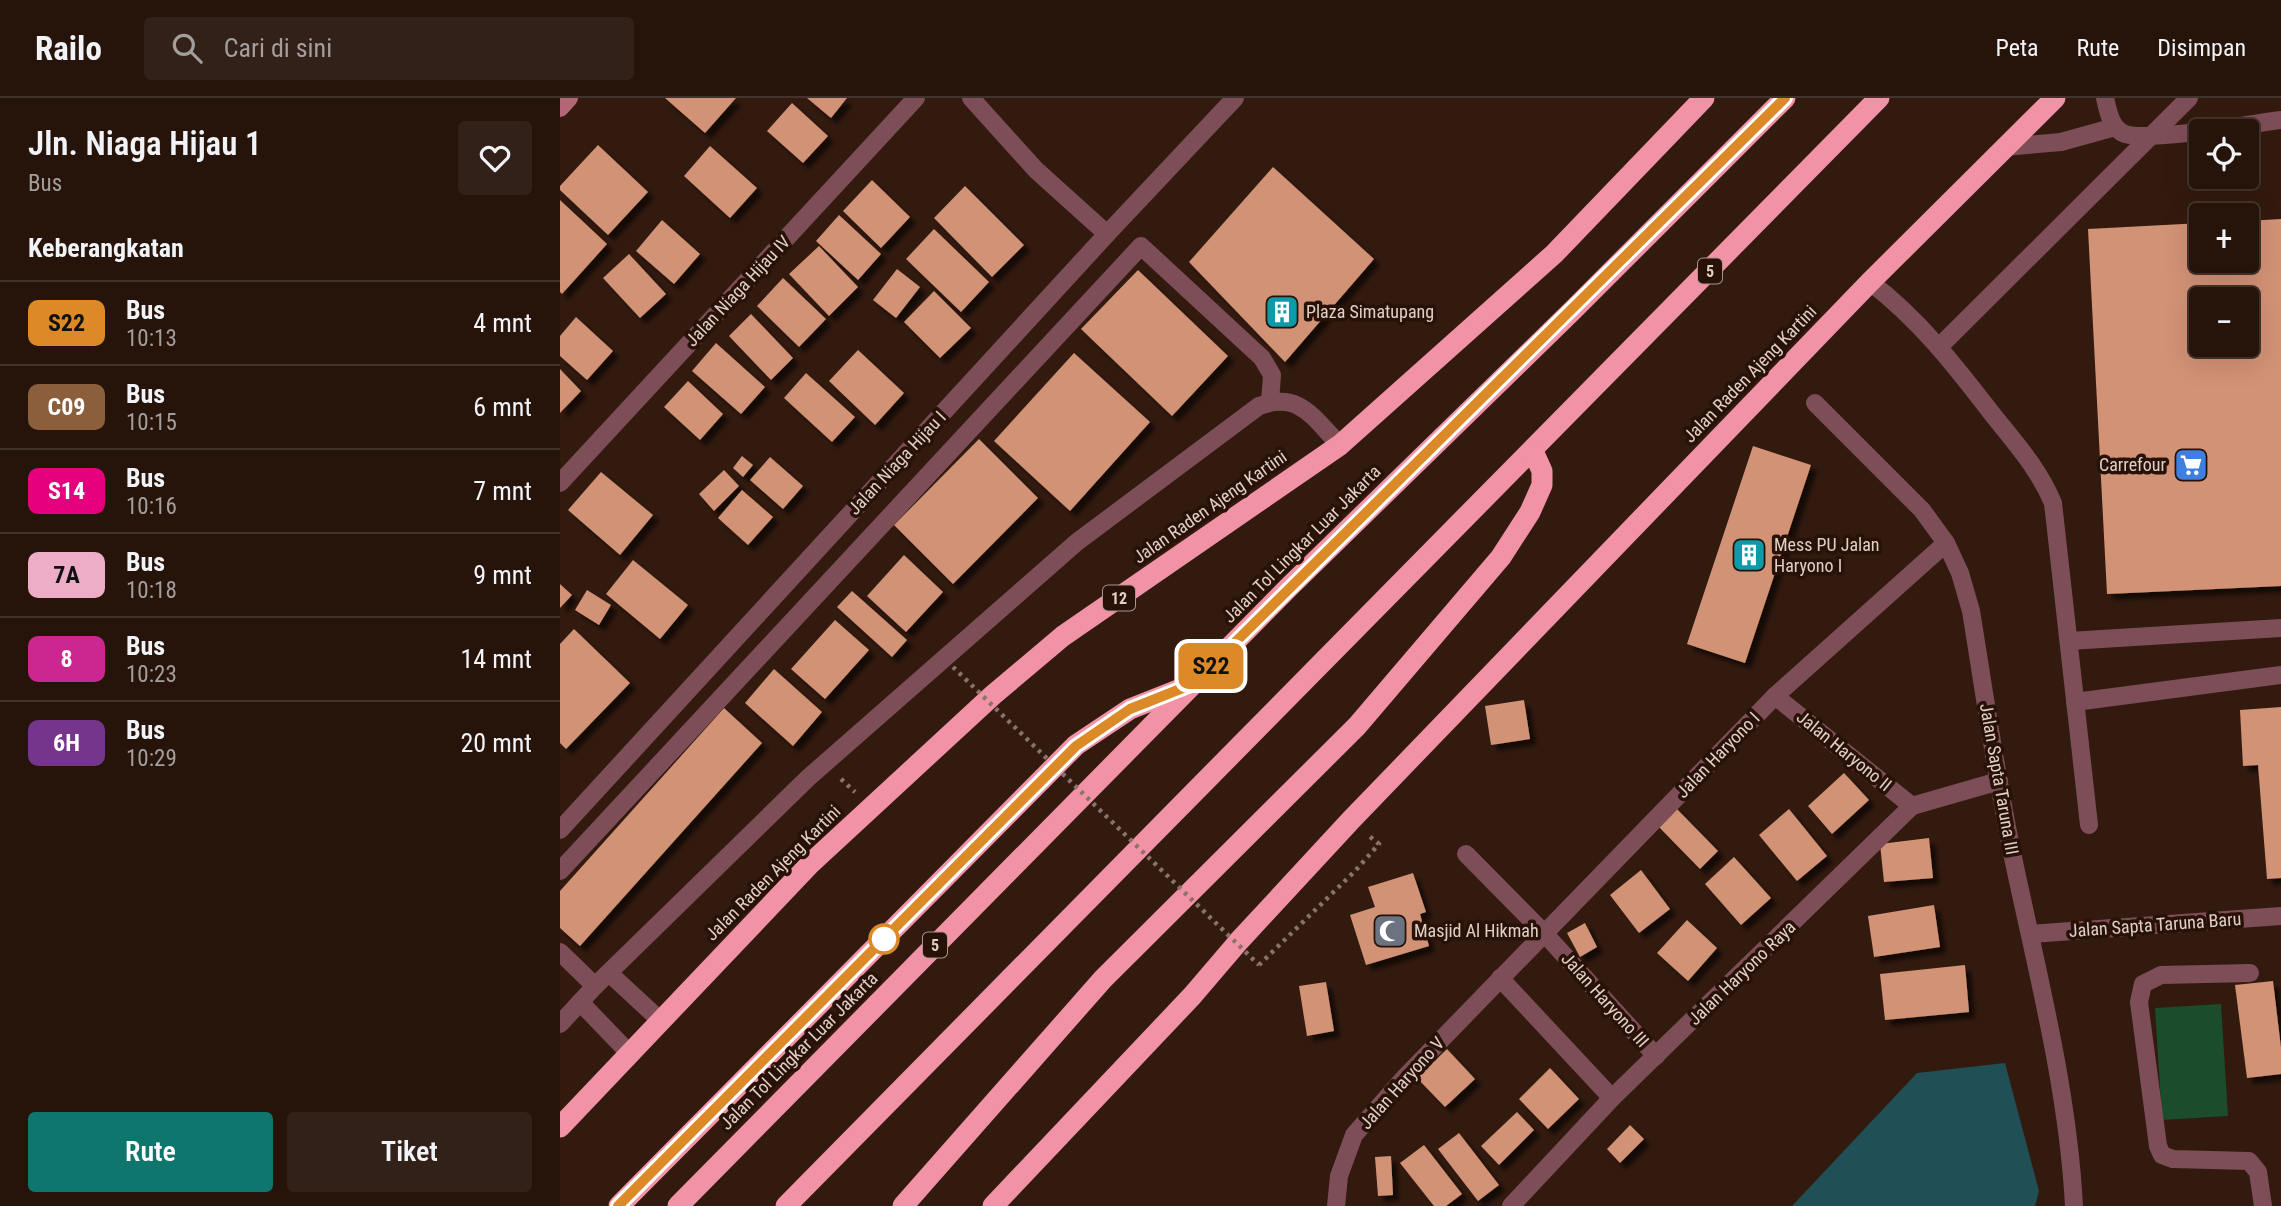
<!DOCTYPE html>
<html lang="id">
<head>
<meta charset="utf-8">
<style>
	:root { --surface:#26140b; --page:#322119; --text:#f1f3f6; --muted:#a49e9d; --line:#42332c; --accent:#0f766e }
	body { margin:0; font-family:"Roboto Condensed",sans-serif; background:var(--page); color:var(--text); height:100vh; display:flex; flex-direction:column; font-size:26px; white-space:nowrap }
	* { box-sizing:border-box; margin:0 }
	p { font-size:23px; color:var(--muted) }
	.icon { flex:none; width:38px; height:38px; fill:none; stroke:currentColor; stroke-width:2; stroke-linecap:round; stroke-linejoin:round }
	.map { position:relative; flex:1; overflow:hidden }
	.side { display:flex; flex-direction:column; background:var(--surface); width:560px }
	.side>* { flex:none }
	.badge { padding:0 14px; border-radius:10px; font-size:24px; line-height:46px }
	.fabs { position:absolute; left:1629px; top:21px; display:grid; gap:14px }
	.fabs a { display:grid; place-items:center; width:70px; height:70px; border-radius:7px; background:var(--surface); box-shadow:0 7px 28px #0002,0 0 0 2px var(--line); font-size:35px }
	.map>.badge { position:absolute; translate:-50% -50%; box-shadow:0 0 0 4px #fff }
	h2 { padding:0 28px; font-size:26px; line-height:63px }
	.round { display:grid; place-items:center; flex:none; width:74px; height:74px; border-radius:7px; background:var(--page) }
	.head { display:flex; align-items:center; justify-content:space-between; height:119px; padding:0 28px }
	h1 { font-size:33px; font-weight:600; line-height:52px }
	.primary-button { display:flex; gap:14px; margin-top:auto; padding:14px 28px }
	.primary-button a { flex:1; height:80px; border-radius:7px; background:var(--accent); color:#fff; font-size:28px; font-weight:600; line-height:80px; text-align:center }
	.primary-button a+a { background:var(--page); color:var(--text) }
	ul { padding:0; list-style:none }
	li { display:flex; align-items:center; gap:21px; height:84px; padding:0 28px; border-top:2px solid var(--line) }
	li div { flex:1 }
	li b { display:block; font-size:26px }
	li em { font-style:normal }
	li .badge { min-width:77px; font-weight:700; text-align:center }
	header { display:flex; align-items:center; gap:42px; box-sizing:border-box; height:98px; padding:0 35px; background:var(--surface); border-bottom:2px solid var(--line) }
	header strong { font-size:33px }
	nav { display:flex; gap:38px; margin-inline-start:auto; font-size:24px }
	.search { width:490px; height:63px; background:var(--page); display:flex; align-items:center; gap:18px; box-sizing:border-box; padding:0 24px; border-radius:7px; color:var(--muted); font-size:26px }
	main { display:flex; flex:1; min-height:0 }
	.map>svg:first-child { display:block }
	.green { fill:#1b4c2c }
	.water { fill:#205055 }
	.building { fill:#d29276; fill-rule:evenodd; filter:url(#shadow) }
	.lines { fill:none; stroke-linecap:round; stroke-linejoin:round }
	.path { stroke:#89736a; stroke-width:4.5; stroke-dasharray:3.5 5; stroke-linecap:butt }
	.lane { stroke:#7e4e58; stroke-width:18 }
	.street { stroke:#7e4e58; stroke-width:18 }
	.secondary { stroke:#b26676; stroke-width:18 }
	.highway { stroke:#f292a6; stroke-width:21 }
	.path-bridge { stroke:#89736a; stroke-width:4.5; stroke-dasharray:3.5 5; stroke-linecap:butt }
	.line-casing { stroke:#fff; stroke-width:16 }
	.line { stroke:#dc8a27; stroke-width:10 }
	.stop-dot { fill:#fff; stroke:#dc8a27; stroke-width:3.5 }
	.labels { text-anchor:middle; stroke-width:7; stroke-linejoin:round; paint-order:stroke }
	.shield { fill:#281107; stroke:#a9958d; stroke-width:2 }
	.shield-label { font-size:16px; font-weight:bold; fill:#e0cec7 }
	.street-label { font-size:18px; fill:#e0cec7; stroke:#281107 }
	.poi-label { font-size:18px; fill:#e0cec7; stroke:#281107; text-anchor:start }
</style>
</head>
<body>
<header>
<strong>Railo</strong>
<div class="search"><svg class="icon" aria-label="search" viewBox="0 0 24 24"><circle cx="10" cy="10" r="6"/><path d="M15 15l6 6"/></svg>Cari di sini</div>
<nav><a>Peta</a><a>Rute</a><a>Disimpan</a></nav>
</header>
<main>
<section class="side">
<div class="head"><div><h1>Jln. Niaga Hijau 1</h1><p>Bus</p></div><a class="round"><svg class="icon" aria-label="heart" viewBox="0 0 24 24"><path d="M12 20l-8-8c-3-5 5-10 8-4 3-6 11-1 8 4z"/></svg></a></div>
<h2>Keberangkatan</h2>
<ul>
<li><span class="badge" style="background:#dc8a27;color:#111">S22</span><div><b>Bus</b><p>10:13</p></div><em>4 mnt</em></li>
<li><span class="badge" style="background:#8b5e3c;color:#fff">C09</span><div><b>Bus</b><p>10:15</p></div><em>6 mnt</em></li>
<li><span class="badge" style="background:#e6007e;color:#fff">S14</span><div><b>Bus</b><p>10:16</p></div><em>7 mnt</em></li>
<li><span class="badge" style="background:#edadc7;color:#111">7A</span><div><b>Bus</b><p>10:18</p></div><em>9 mnt</em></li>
<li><span class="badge" style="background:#cc2790;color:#fff">8</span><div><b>Bus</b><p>10:23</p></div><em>14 mnt</em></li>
<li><span class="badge" style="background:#75358c;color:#fff">6H</span><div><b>Bus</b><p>10:29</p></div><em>20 mnt</em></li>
</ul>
<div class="primary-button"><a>Rute</a><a>Tiket</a></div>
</section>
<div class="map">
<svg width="1721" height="1108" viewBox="0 0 1721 1108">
	<defs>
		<filter id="shadow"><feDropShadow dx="6" dy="6" stdDeviation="2" flood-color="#0009"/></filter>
	</defs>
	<rect width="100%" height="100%" fill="#331a0f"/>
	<!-- green -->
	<polygon class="green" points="1661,906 1668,1018 1602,1022 1595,910"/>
	<!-- water -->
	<polygon class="water" points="1445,965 1479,1093 1475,1108 1232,1108 1357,975"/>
	<!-- building -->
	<g class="building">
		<polygon points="105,0 176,0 145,35"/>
		<polygon points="247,0 287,0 271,20"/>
		<polygon points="232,5 268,38 243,65 207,33"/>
		<polygon points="38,47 88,94 48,137 0,92 0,88"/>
		<polygon points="150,48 197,90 170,120 124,78"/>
		<polygon points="713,69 814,161 725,264 629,164"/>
		<polygon points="312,82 350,119 321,150 283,113"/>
		<polygon points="405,88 464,147 432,179 374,120"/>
		<polygon points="0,102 47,146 2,196 0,194"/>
		<polygon points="279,117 321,156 298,182 256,143"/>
		<path d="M1721,121V488L1547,496L1528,131L1642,125V163H1687V123ZM1642,201H1687V247H1642Z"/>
		<polygon points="102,122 140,156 114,186 76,153"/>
		<polygon points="374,131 429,184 401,214 346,161"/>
		<polygon points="259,148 298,189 269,218 229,176"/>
		<polygon points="69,156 106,196 80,220 43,180"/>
		<polygon points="337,171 360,189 336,220 313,202"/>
		<polygon points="578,172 668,258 612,318 521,231"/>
		<polygon points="223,180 266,221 239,249 197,208"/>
		<polygon points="374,193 411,230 380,260 344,224"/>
		<polygon points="191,216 233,260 211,282 169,238"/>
		<polygon points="16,219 53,253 27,282 0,258 0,238"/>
		<polygon points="156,245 205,289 181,316 132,273"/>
		<polygon points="298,252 344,295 315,327 269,283"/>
		<polygon points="514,255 590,324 510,413 434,343"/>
		<polygon points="0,271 21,293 0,315"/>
		<polygon points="246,275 295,319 272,344 224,300"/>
		<polygon points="128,283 163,316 140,342 104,309"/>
		<polygon points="419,341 478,400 393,486 334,427"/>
		<polygon points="1193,348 1251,367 1185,565 1127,546"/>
		<polygon points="182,358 193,367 183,379 173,370"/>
		<polygon points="210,359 243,388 223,411 190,382"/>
		<polygon points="164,372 179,388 154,413 139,396"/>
		<polygon points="41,374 93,417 60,457 8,412"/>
		<polygon points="182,392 213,419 188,447 158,420"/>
		<polygon points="344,457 383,494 346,534 307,498"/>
		<polygon points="73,462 128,507 100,541 46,496"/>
		<polygon points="0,486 12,497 0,510"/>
		<polygon points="27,492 51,507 39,527 15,512"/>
		<polygon points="292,493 347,542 332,559 277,509"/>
		<polygon points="275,522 309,552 265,601 231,571"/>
		<polygon points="14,531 70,585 6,651 0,645 0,546"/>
		<polygon points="214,571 262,614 233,648 185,605"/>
		<polygon points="964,602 970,641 931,647 925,608"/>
		<polygon points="1721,609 1721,780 1707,781 1698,667 1683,668 1680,612"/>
		<polygon points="164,610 202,645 20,848 0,830 0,793"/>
		<polygon points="1284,675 1309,702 1272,736 1248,708"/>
		<polygon points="1115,709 1158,753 1140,771 1097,727"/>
		<polygon points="1229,711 1267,758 1237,783 1199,737"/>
		<polygon points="1369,740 1373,780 1324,784 1320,746"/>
		<polygon points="1174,759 1211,800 1181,827 1145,786"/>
		<polygon points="1081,772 1110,811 1079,835 1050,797"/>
		<polygon points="853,775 866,814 860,816 869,848 806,867 790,817 815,809 808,789"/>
		<polygon points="1374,807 1380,849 1314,859 1308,818"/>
		<polygon points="1127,822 1157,850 1128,883 1097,855"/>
		<polygon points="1025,825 1037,849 1020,859 1007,835"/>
		<polygon points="1405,867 1409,914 1325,922 1320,876"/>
		<polygon points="1713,883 1721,950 1721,976 1687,980 1675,887"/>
		<polygon points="766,884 774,933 747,938 739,888"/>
		<polygon points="887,951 915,981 885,1009 857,980"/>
		<polygon points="990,970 1019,1001 988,1031 959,1001"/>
		<polygon points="957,1014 974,1032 939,1067 921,1048"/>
		<polygon points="1070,1027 1084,1041 1060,1065 1047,1051"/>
		<polygon points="899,1035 939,1087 918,1103 878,1051"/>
		<polygon points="864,1047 902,1096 886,1108 874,1108 840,1065"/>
		<polygon points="831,1058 833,1097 818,1098 815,1059"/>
	</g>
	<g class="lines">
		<!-- path -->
		<g class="path">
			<polyline points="281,681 295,694"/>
			<polyline points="699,867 795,773 819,746 808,737"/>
		</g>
		<!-- lane -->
		<g class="lane">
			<path d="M1545,0C1548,13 1551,31 1565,36C1590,44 1690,26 1721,22"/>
			<polyline points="1444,49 1501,44 1555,29"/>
			<path d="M1310,184C1359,221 1396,269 1433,317C1457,347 1478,370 1493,405L1529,727"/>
			<polyline points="1379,249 1629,0"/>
			<polyline points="1509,543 1721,530"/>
			<polyline points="1515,604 1721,577"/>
			<polyline points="0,773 581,148 702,260 712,277 710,304"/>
			<polyline points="0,854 35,888"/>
			<polyline points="49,875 101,923"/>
			<polyline points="1690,875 1601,877 1583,886 1579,904 1598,1048 1602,1057 1613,1061 1689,1063 1698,1074 1703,1108"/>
			<polyline points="20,904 70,956"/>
			<path d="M0,926L35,888L248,680L517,444L699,308C740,293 753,320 780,347"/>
		</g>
		<!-- street -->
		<g class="street">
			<polyline points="411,0 476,72 547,136"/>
			<path d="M1255,305L1362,412L1386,445L1400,475L1411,513C1425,599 1437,685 1455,769C1479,881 1508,994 1514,1108"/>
			<polyline points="0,385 356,0"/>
			<polyline points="1215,598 1352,708"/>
			<polyline points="0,732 547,136 675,0"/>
			<polyline points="906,756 984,835 1096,958"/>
			<polyline points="1470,836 1721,818"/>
			<polyline points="940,880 1052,1000"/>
			<polyline points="776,1108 779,1078 794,1037 845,979 1215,598 1386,445"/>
			<polyline points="951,1108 1052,1000 1352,708 1439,683"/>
		</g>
		<!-- secondary -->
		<polyline class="secondary" points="0,10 9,0"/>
		<!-- highway -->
		<g class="highway">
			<polyline points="0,1029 250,766 433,597 503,538 780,347 994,156 1144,0"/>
			<polyline points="59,1108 516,647 570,611 623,590"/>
			<polyline points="118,1108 729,489 1013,212 1225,0"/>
			<polyline points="226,1108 1319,0"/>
			<polyline points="343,1108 543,881 797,628 941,459 970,414 982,387 982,373 973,353"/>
			<polyline points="433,1108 632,898 679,843 791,722 1310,184 1495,0"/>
		</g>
		<!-- path-bridge -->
		<polyline class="path-bridge" points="393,569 699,867"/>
	</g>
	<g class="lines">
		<defs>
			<polyline id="line" points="58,1108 516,648 570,611 633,586 1225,0"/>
		</defs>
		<!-- line casing -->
		<use href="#line" class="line-casing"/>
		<!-- line -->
		<use href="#line" class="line"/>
	</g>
	<!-- icons -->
	<defs>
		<symbol id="building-square" viewBox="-11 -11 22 22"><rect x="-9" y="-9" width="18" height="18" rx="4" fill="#0f9aa8" stroke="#281107"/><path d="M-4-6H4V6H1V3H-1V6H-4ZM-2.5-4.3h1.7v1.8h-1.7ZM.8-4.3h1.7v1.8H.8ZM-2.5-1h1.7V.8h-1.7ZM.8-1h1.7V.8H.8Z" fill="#fff"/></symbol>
		<symbol id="supermarket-square" viewBox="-11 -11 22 22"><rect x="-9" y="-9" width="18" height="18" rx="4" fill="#3f7fe0" stroke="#281107"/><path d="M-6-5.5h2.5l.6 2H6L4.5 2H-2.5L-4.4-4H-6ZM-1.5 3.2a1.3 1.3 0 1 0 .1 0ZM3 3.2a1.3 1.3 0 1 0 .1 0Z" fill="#fff"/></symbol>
		<symbol id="mosque-square" viewBox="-11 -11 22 22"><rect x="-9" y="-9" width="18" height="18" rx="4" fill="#6b7280" stroke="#281107"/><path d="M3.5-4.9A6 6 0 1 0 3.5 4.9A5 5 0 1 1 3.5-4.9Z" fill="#fff"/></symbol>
	</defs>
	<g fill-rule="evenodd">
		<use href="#building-square" x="703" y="195" width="38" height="38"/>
		<use href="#supermarket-square" x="1612" y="348" width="38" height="38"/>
		<use href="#building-square" x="1170" y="438" width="38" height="38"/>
		<use href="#mosque-square" x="811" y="814" width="38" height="38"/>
	</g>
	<!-- markers -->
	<circle class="stop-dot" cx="324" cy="841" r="14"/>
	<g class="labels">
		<!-- shield labels -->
		<g class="shield">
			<rect x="1138" y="160.5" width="24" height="25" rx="5"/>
			<rect x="543" y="487.5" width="32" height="25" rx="5"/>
			<rect x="363" y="834.5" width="24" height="25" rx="5"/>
		</g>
		<g class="shield-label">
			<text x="1150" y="179">5</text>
			<text x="559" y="506">12</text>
			<text x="375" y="853">5</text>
		</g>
		<!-- street labels -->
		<g class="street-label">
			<text transform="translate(178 193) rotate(-47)" y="6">Jalan Niaga Hijau IV</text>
			<text transform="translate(1190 276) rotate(-46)" y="6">Jalan Raden Ajeng Kartini</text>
			<text transform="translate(337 365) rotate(-47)" y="6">Jalan Niaga Hijau I</text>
			<text transform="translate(650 409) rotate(-35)" y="6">Jalan Raden Ajeng Kartini</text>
			<text transform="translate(742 446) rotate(-45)" y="6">Jalan Tol Lingkar Luar Jakarta</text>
			<text transform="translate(1284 653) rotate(39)" y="6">Jalan Haryono II</text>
			<text transform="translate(1158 657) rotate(-46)" y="6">Jalan Haryono I</text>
			<text transform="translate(1439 681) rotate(80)" y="6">Jalan Sapta Taruna III</text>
			<text transform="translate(213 775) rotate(-45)" y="6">Jalan Raden Ajeng Kartini</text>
			<text transform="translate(1595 827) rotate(-4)" y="6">Jalan Sapta Taruna Baru</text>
			<text transform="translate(1182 875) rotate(-44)" y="6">Jalan Haryono Raya</text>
			<text transform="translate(1045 902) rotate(48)" y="6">Jalan Haryono III</text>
			<text transform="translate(239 953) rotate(-45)" y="6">Jalan Tol Lingkar Luar Jakarta</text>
			<text transform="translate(842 985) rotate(-48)" y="6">Jalan Haryono V</text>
		</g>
		<!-- poi labels -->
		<g class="poi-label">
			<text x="746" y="220">Plaza Simatupang</text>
			<text x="1606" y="373" text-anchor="end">Carrefour</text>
			<text x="1214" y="453">Mess PU Jalan<tspan x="1214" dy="21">Haryono I</tspan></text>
			<text x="854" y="839">Masjid Al Hikmah</text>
		</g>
	</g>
</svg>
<div class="fabs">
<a><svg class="icon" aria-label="locate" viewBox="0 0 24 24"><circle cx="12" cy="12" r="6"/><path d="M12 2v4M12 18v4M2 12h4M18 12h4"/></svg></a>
<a>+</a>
<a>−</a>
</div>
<b class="badge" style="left:651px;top:568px;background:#dc8a27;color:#111">S22</b>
</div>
</main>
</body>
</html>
